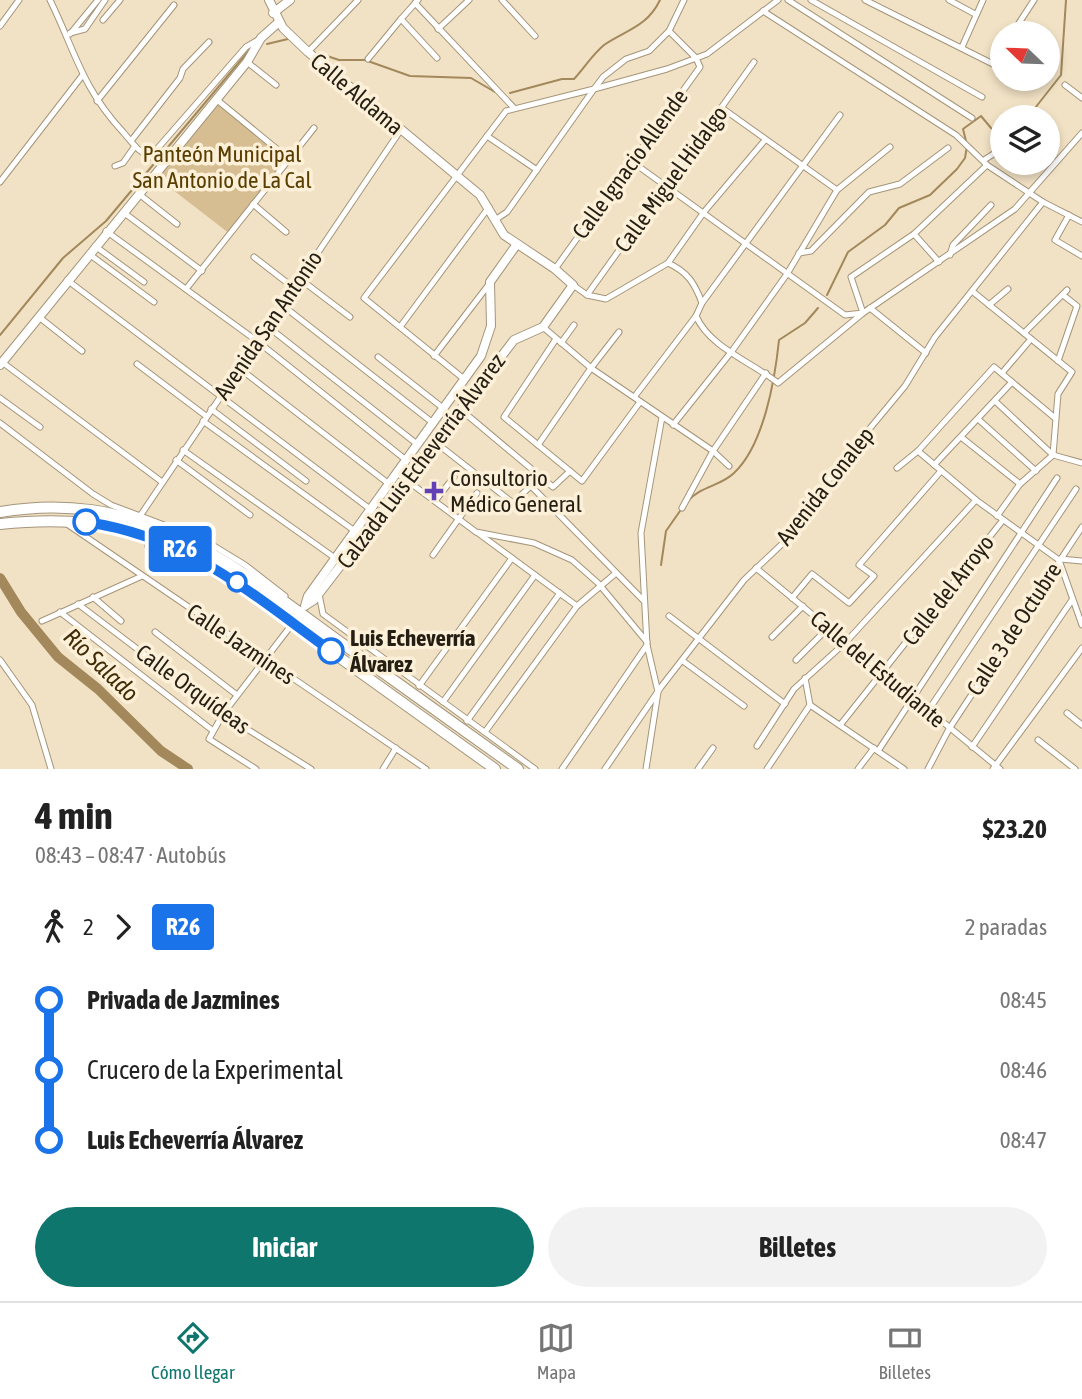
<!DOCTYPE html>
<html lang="es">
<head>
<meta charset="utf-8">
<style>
	:root { --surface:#fff; --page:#f2f2f2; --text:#222; --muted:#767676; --line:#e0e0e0; --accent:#0f766e }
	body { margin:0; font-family:"Asap Condensed",sans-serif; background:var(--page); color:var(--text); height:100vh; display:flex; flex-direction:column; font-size:26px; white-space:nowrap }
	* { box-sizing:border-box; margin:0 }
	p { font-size:23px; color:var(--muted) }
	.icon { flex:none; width:38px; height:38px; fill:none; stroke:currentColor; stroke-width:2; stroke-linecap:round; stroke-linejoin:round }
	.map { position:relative; height:769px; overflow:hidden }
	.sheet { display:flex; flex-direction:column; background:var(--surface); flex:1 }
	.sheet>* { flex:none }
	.badge { padding:0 14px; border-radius:5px; font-size:24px; line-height:46px }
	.needle { width:46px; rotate:293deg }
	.controls { position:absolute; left:990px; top:21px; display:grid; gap:14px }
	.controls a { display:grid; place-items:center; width:70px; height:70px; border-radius:50%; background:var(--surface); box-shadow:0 4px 10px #0003; font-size:35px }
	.map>.badge { position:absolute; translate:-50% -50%; box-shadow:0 0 0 4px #fff }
	.legs { display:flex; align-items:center; gap:10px; height:77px; padding:0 35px; font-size:23px }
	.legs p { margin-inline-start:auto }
	.headline { display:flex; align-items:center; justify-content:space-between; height:119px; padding:0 35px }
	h1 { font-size:38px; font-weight:700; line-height:52px }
	.primary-button { display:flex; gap:14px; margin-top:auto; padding:14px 35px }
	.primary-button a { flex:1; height:80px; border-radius:42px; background:var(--accent); color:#fff; font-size:28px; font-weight:700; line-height:80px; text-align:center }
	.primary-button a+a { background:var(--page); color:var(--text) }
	ul { padding:0 35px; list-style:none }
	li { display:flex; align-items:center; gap:24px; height:70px; font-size:26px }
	li i { display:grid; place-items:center; width:10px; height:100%; margin:0 9px; background:currentColor }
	li i::after { content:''; width:18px; height:18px; margin:-9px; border:5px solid; border-radius:50%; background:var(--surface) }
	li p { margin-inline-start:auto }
	li:first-child i { background:linear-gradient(#0000 50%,currentColor 0) }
	li:last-child i { background:linear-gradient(currentColor 50%,#0000 0) }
	.tab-bar { display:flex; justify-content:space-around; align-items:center; height:98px; border-top:2px solid var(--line); background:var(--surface); font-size:19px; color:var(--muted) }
	.tab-bar a { display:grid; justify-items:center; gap:4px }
	.tab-bar .on { color:var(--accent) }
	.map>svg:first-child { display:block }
	.green { fill:#d6bd92 }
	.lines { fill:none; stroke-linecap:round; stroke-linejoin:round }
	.stream { stroke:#a2885b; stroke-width:2 }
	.river { stroke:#a2885b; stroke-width:10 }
	.street-casing { stroke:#a4957a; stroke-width:7 }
	.secondary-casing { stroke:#a4957a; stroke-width:10 }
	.highway-casing { stroke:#a4957a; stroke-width:12 }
	.street { stroke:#fff; stroke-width:5 }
	.secondary { stroke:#fff; stroke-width:8 }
	.highway { stroke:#fff; stroke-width:10 }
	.line-1-casing { stroke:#fff; stroke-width:16 }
	.line-1 { stroke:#1a73e8; stroke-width:10 }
	.poi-dot { fill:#613fb7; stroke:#fdf0d9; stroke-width:2.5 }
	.stop-1-dot { fill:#fff; stroke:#1a73e8; stroke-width:3.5 }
	.labels { text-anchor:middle; stroke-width:7; stroke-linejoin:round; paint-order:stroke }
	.street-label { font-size:23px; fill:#241e13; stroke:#fdf0d9 }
	.park-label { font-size:23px; fill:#593e00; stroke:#fdf0d9 }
	.poi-label { font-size:23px; fill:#241e13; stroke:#fdf0d9; text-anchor:start }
	.stop-label { font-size:23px; font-weight:bold; fill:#241e13; stroke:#fdf0d9; text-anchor:start }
	.water-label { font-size:24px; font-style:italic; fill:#402d05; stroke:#fdf0d9 }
</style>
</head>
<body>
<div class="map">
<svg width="1082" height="769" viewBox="0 0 1082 769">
	<rect width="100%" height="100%" fill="#f2e2c5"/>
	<!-- green -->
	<polygon class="green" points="216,99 289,159 230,234 155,176"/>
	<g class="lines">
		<!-- stream -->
		<g class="stream">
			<polyline points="267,44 288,39"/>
			<polyline points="318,53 339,60 365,60 410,76 471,78 495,92"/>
			<path d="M510,93L562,79H574C584,68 593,54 604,45C626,30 647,27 660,0"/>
			<polyline points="1028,117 1061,75 1066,0"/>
			<polyline points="966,141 963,129 981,116 991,128 1003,135"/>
			<polyline points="827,295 848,252 885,225 899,208 930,195 957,169 965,158 967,146"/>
			<polyline points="0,335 63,258 106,221 251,48"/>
			<path d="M688,501C701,486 721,486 734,473C764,445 775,379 779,340L805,323L818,308"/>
			<polyline points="661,565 666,531 680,511"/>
		</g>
		<!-- river -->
		<polyline class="river" points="0,578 21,612 58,657 98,689 161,751 188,769"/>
		<defs>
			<g id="street">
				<path d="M50,0C75,51 82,88 123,132C131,141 138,152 150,157L246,47L258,40"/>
				<polyline points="418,0 401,19 437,58"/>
				<polyline points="502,0 535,36"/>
				<polyline points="788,0 972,118"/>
				<polyline points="811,0 982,97"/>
				<polyline points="865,0 1003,69"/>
				<polyline points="949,0 975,14"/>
				<polyline points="415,3 514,108"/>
				<polyline points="763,11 956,135 987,165 1043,202 1082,222"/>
				<polyline points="103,20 120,0"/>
				<polyline points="1019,23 1034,0"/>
				<polyline points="0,26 19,0"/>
				<polyline points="438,29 469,0"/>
				<polyline points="70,33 85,29 105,0"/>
				<polyline points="70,34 98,0"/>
				<polyline points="962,47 983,0"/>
				<polyline points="308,52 358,0"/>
				<polyline points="368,59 401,19"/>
				<polyline points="247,62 276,85"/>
				<polyline points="1019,79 1020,79"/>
				<polyline points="1065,85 1082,98"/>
				<polyline points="216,99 289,159"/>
				<polyline points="97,101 174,5"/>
				<polyline points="722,108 837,190"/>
				<polyline points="487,136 537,170"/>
				<polyline points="131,141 180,78 183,69 209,42"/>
				<polyline points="984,160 1003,148"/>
				<polyline points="631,161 845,315 863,313 1015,209 1082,133"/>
				<polyline points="115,166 123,163 135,146"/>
				<polyline points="0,182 82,76"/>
				<polyline points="139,194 177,224"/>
				<polyline points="253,204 286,232"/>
				<polyline points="123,212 202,271"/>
				<polyline points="1069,215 1055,240 1082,256"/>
				<polyline points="495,220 507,212 594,89 667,69 707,54 778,0"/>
				<polyline points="106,231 257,341 406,460"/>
				<polyline points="914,234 939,262"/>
				<polyline points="95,246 144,282"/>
				<polyline points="799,253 811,251 869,192 900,184 948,148"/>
				<polyline points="89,254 154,302"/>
				<polyline points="950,255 953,245 991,205"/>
				<polyline points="254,257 294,288"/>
				<polyline points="668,263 704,212 765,140"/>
				<polyline points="555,269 700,67 696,58 669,31"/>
				<polyline points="300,279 350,317"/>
				<polyline points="67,280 370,509"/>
				<path d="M573,285L587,295L606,299L668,263C688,272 695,284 702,303L696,316C710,348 752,362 778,383L863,313L851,277L914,234L987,165"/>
				<polyline points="186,289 314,128"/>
				<polyline points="972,291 1072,372 1058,394 1053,455 1020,484 997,516"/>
				<polyline points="587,295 754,62"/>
				<polyline points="702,303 840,115"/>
				<polyline points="282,305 433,423"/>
				<polyline points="989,305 1008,289"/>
				<polyline points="870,308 926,353"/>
				<polyline points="39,317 82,351"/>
				<polyline points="267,326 417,444"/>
				<polyline points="400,327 489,207"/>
				<polyline points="543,327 591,368 713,451 729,466"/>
				<polyline points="1024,333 1067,290"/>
				<polyline points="556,339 504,417 582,481 640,402"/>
				<polyline points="561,343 574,325"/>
				<polyline points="434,356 490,283"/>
				<polyline points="378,357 443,408"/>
				<polyline points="1058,361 1077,306 1063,295"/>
				<polyline points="2,362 162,482"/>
				<polyline points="137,364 206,416"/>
				<polyline points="239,368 389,484"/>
				<polyline points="1002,373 1031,339"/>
				<polyline points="464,379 364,298 506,111 594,89 603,77 626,59 649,51 669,31 684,0"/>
				<polyline points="635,396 696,316"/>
				<polyline points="0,398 40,427"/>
				<polyline points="995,401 1053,455 1082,463"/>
				<polyline points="211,409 306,481"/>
				<polyline points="460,409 553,487 570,471"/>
				<polyline points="978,419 1036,471"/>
				<polyline points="203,421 363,537"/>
				<polyline points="0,423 93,494 111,505 204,540"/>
				<polyline points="673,425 732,351 787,274 837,190 890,147"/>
				<polyline points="961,437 1020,484"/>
				<polyline points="435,442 513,503 541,476"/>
				<polyline points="538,445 591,368 619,332"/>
				<polyline points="183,450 335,558"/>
				<polyline points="918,451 976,500 1059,560 1082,625"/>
				<polyline points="176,460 250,515"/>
				<polyline points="934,465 1012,382"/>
				<polyline points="897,468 918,451 994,367 1055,418"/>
				<polyline points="397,473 476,532 534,543 572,560 598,583 647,642"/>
				<polyline points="531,486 644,601"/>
				<polyline points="435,501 454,477"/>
				<polyline points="682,508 713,451 766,373"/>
				<polyline points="138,519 400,131"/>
				<polyline points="67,524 426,769"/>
				<polyline points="478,533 577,606"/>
				<polyline points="146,539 148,547 181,572"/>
				<polyline points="202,542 204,540 245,565 285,596"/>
				<polyline points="433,555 477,493"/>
				<polyline points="1060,559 1082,561"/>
				<polyline points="756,568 1000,769"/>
				<polyline points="319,594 323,614 535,769"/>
				<polyline points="93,597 121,621"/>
				<polyline points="792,598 812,574 849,603 874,576 859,565 941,471"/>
				<polyline points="78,604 223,714 311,769"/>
				<polyline points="60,612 212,730"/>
				<polyline points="669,616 785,704"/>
				<polyline points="42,621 142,576"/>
				<polyline points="155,632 237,695"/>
				<polyline points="772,637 803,606"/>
				<polyline points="0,660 32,705 51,769"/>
				<polyline points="796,660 828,628"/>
				<polyline points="683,661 744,706"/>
				<polyline points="419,686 512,558"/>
				<polyline points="443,702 535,575"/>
				<polyline points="810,705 904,769"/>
				<polyline points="928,711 1076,489"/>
				<polyline points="1067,713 1082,725"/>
				<polyline points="467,721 560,593"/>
				<polyline points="841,724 1003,520"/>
				<polyline points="485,732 577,606 616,573"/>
				<polyline points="1038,740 1075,769"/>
				<polyline points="757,746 794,689 846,642 976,500"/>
				<polyline points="972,747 1072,600"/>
				<polyline points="878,751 1057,478"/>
				<polyline points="256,769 209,739 223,714 293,623"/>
				<polyline points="383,769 396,748"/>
				<polyline points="562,769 647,645"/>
				<polyline points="605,769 661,687 744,580 782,544 842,462 905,386 935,337 1043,202"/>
				<polyline points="646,769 658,692 647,645 641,533 662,417"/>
				<polyline points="698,769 713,748"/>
				<polyline points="767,769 810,705 805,678"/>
				<polyline points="858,769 874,748"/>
				<polyline points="928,769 949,729 1082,527"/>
				<polyline points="993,769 1082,648"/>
			</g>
			<g id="secondary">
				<polyline points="269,0 283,28 308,52 480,195 504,235 555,269 573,285 543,327 514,340 314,600 306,605"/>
				<polyline points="273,13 290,0"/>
				<polyline points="0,365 247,62 261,38 279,22"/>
				<polyline points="305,606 308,596 481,356 491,326 490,282 517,244"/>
			</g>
			<g id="highway">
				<path d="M0,512C140,488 230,562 336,639C397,682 457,726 518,769"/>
				<path d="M0,524C148,508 205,560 318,642C377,684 436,727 495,769"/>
			</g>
		</defs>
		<!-- street casing -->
		<use href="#street" class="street-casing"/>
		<!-- secondary casing -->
		<use href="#secondary" class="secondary-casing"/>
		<!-- highway casing -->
		<use href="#highway" class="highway-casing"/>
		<!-- street -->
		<use href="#street" class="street"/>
		<!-- secondary -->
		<use href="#secondary" class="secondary"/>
		<!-- highway -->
		<use href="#highway" class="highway"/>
	</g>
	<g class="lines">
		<defs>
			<path id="line-1" d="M86,522C189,537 249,592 331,651"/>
		</defs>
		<!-- line-1 casing -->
		<use href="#line-1" class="line-1-casing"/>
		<!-- line-1 -->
		<use href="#line-1" class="line-1"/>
	</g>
	<!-- markers -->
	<path class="poi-dot" d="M430.5 480.5h7v7h7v7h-7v7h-7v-7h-7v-7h7z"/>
	<g class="stop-1-dot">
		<circle cx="86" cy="522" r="12"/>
		<circle cx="237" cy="582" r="9"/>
		<circle cx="331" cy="651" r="12"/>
	</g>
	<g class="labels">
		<!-- street labels -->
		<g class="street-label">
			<text transform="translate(357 94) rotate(40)" y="8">Calle Aldama</text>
			<text transform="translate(630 164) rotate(-54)" y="8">Calle Ignacio Allende</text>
			<text transform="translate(671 179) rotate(-54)" y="8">Calle Miguel Hidalgo</text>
			<text transform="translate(268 325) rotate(-56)" y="8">Avenida San Antonio</text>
			<text transform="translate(421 461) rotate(-53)" y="8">Calzada Luis Echeverría Álvarez</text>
			<text transform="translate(825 486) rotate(-52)" y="8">Avenida Conalep</text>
			<text transform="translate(948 590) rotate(-52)" y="8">Calle del Arroyo</text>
			<text transform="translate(1014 629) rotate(-57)" y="8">Calle 3 de Octubre</text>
			<text transform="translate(241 644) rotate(34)" y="8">Calle Jazmines</text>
			<text transform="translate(878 669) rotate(40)" y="8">Calle del Estudiante</text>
			<text transform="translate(193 689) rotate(36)" y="8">Calle Orquídeas</text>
		</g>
		<!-- park labels -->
		<g class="park-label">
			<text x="222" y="162">Panteón Municipal<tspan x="222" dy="26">San Antonio de La Cal</tspan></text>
		</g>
		<!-- poi labels -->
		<g class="poi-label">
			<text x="450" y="486">Consultorio<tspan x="450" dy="26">Médico General</tspan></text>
		</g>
		<!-- stop labels -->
		<g class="stop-label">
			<text x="350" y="646">Luis Echeverría<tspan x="350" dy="26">Álvarez</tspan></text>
		</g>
		<!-- water labels -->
		<g class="water-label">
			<text transform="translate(101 665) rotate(44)" y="8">Río Salado</text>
		</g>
	</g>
</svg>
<div class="controls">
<a><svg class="needle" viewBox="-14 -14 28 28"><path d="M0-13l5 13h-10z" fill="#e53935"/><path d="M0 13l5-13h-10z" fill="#767676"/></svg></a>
<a><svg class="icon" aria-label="layers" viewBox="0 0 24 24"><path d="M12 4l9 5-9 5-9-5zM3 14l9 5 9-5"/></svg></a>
</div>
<b class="badge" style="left:180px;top:549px;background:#1a73e8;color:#fff">R26</b>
</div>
<section class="sheet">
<div class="headline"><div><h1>4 min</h1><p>08:43 – 08:47 · Autobús</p></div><b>$23.20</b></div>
<div class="legs"><svg class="icon" aria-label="walk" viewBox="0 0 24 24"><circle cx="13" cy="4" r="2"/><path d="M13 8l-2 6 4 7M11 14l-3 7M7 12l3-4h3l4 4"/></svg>2<svg class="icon" aria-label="forward" viewBox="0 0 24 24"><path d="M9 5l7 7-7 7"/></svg><b class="badge" style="background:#1a73e8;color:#fff">R26</b><p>2 paradas</p></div>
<ul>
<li><i style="color:#1a73e8"></i><b>Privada de Jazmines</b><p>08:45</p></li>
<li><i style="color:#1a73e8"></i><span>Crucero de la Experimental</span><p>08:46</p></li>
<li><i style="color:#1a73e8"></i><b>Luis Echeverría Álvarez</b><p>08:47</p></li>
</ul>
<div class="primary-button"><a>Iniciar</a><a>Billetes</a></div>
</section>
<nav class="tab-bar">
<a class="on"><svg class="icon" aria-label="directions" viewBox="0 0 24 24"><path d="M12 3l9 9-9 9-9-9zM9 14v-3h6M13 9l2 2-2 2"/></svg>Cómo llegar</a>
<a><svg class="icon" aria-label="map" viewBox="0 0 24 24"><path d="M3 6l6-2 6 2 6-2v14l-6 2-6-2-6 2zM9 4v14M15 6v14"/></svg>Mapa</a>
<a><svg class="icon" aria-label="tickets" viewBox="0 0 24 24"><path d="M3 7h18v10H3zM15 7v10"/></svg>Billetes</a>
</nav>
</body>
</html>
